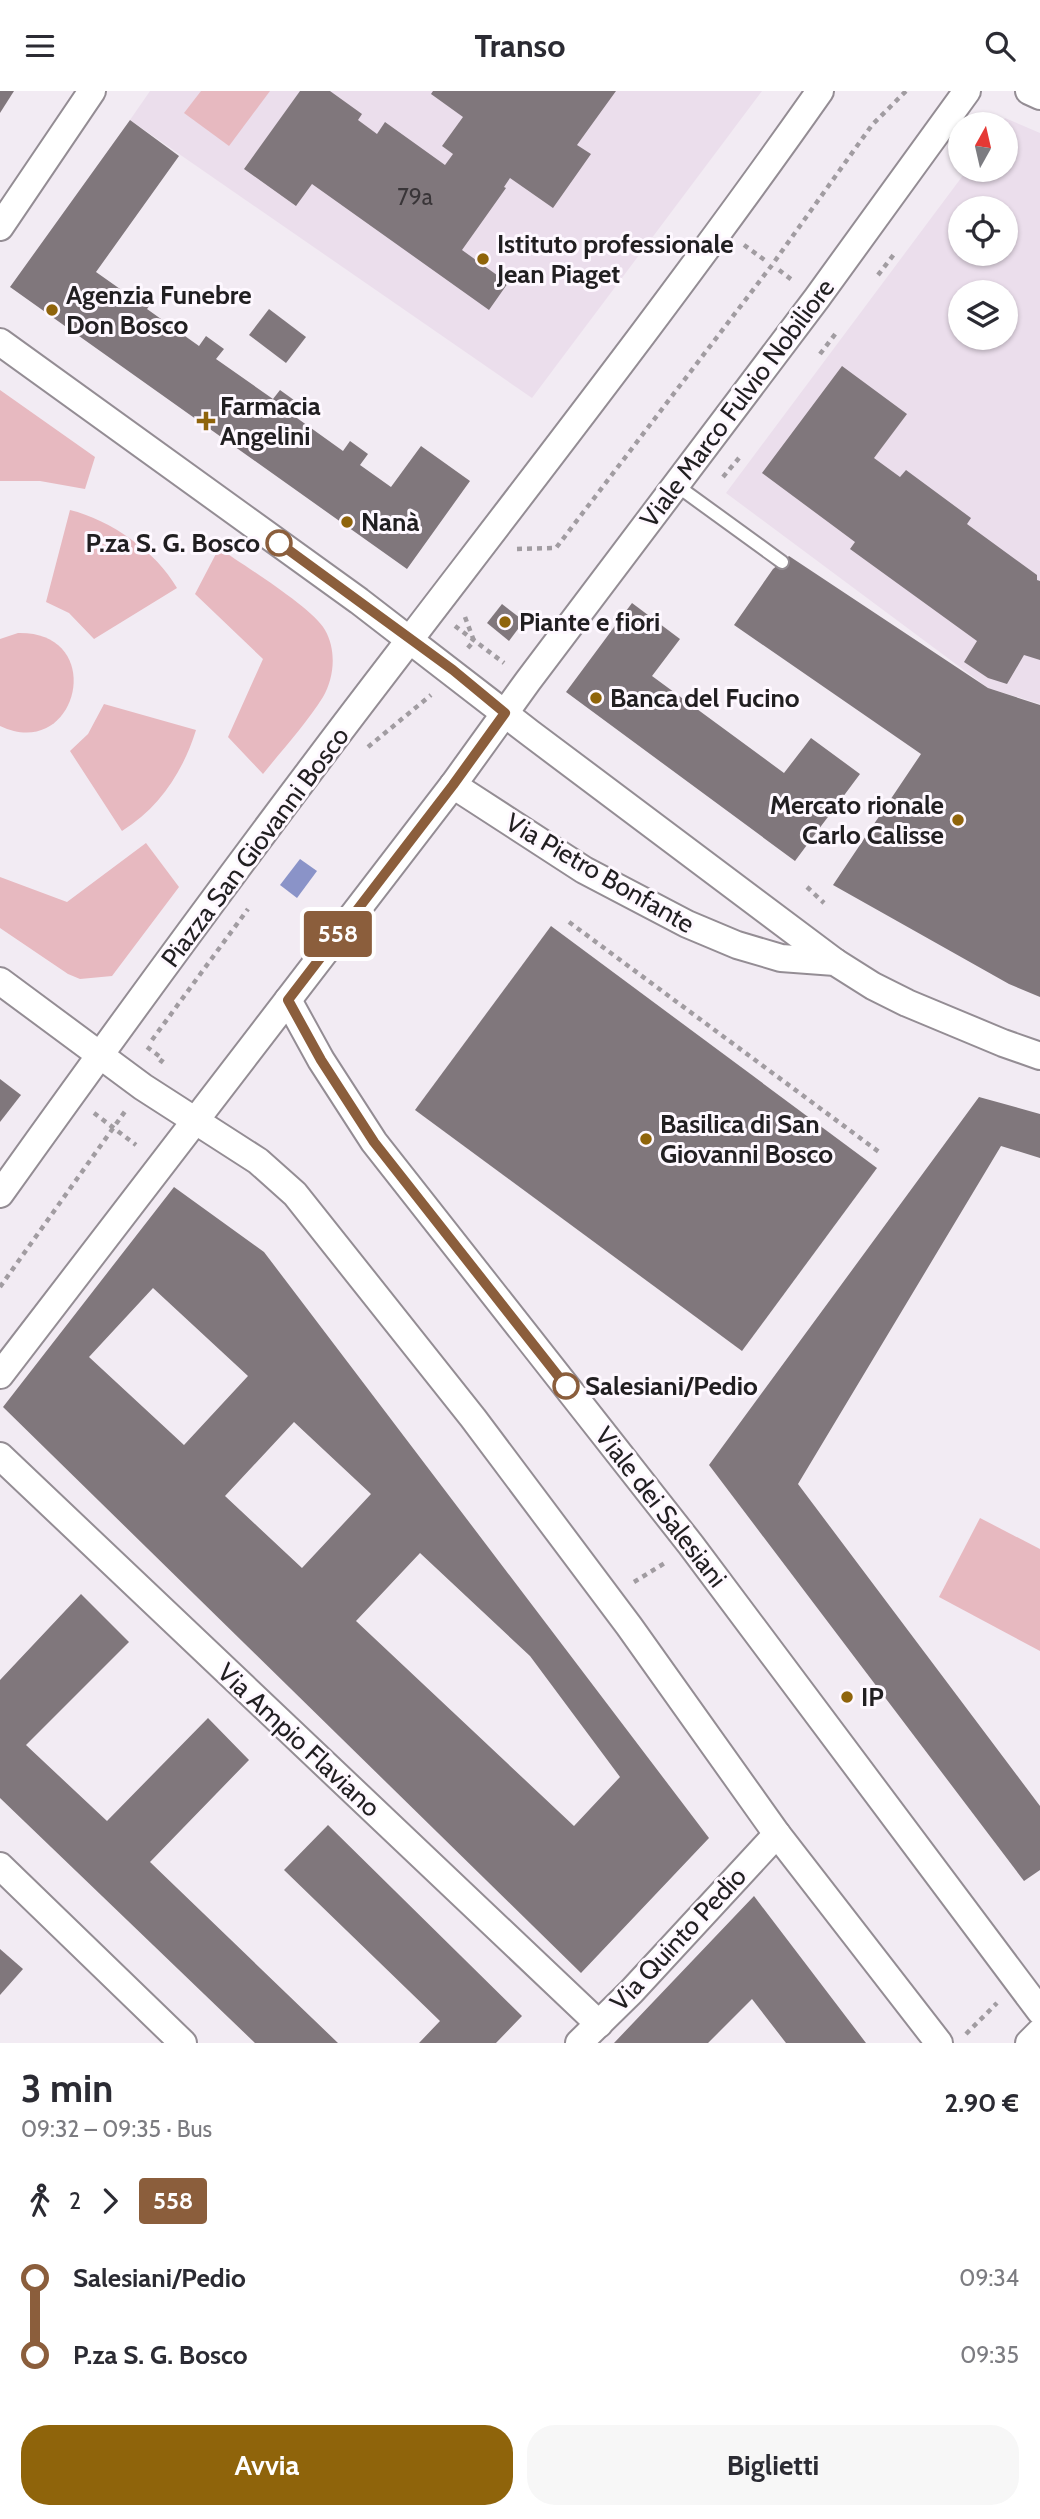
<!DOCTYPE html>
<html lang="it">
<head>
<meta charset="utf-8">
<style>
	:root { --surface:#fff; --page:#f7f7f7; --text:#2b2b33; --muted:#7c7c81; --accent:#8f640b }
	body { margin:0; font-family:Cabin,sans-serif; background:var(--page); color:var(--text); height:100vh; display:flex; flex-direction:column; font-size:26px; white-space:nowrap }
	* { box-sizing:border-box; margin:0 }
	p { font-size:23px; color:var(--muted) }
	.icon { flex:none; width:38px; height:38px; fill:none; stroke:currentColor; stroke-width:2; stroke-linecap:round; stroke-linejoin:round }
	.map { position:relative; height:1952px; overflow:hidden }
	.drawer { display:flex; flex-direction:column; background:var(--surface); flex:1 }
	.drawer>* { flex:none }
	.badge { padding:0 14px; border-radius:5px; font-size:24px; line-height:46px }
	.needle { width:46px; rotate:8deg }
	.fabs { position:absolute; left:948px; top:21px; display:grid; gap:14px }
	.fabs a { display:grid; place-items:center; width:70px; height:70px; border-radius:50%; background:var(--surface); box-shadow:0 2px 5px #0004; font-size:35px }
	.map>.badge { position:absolute; translate:-50% -50%; box-shadow:0 0 0 4px #fff }
	.legs { display:flex; align-items:center; gap:10px; height:77px; padding:0 21px; font-size:23px }
	.legs p { margin-inline-start:auto }
	.overview { display:flex; align-items:center; justify-content:space-between; height:119px; padding:0 21px }
	h1 { font-size:38px; font-weight:800; line-height:52px }
	.action { display:flex; gap:14px; margin-top:auto; padding:14px 21px }
	.action a { flex:1; height:80px; border-radius:28px; background:var(--accent); color:#fff; font-size:28px; font-weight:800; line-height:80px; text-align:center }
	.action a+a { background:var(--page); color:var(--text) }
	ul { padding:0 21px; list-style:none }
	li { display:flex; align-items:center; gap:24px; height:77px; font-size:26px }
	li i { display:grid; place-items:center; width:10px; height:100%; margin:0 9px; background:currentColor }
	li i::after { content:''; width:18px; height:18px; margin:-9px; border:5px solid; border-radius:50%; background:var(--surface) }
	li p { margin-inline-start:auto }
	li:first-child i { background:linear-gradient(#0000 50%,currentColor 0) }
	li:last-child i { background:linear-gradient(currentColor 50%,#0000 0) }
	header { display:flex; justify-content:space-between; align-items:center; height:91px; padding:0 21px; background:var(--surface); font-size:32px; font-weight:800 }
	.map>svg:first-child { display:block }
	.built { fill:#ebdeec; fill-rule:evenodd }
	.green { fill:#e7b9c0 }
	.water { fill:#8a93c8 }
	.building { fill:#80777c; fill-rule:evenodd }
	.lines { fill:none; stroke-linecap:round; stroke-linejoin:round }
	.lane-casing { stroke:#948d94; stroke-width:16 }
	.street-casing { stroke:#948d94; stroke-width:30 }
	.path { stroke:#a19ca1; stroke-width:4.5; stroke-dasharray:5 5; stroke-linecap:butt }
	.lane { stroke:#fff; stroke-width:12 }
	.street { stroke:#fff; stroke-width:26 }
	.line-1-casing { stroke:#fff; stroke-width:16 }
	.line-1 { stroke:#8b5e3c; stroke-width:10 }
	.poi-dot { fill:#8f640b; stroke:#fef8ff; stroke-width:2.5 }
	.stop-1-dot { fill:#fff; stroke:#8b5e3c; stroke-width:3.5 }
	.labels { text-anchor:middle; stroke-width:6; stroke-linejoin:round; paint-order:stroke }
	.number-label { font-size:23px; fill:#393538 }
	.poi-label { font-size:26px; font-weight:bold; fill:#211f21; stroke:#fef8ff; text-anchor:start }
	.street-label { font-size:26px; fill:#211f21; stroke:#fef8ff }
	.stop-label { font-size:26px; font-weight:bold; fill:#211f21; stroke:#fef8ff; text-anchor:end }
</style>
</head>
<body>
<header><svg class="icon" aria-label="menu" viewBox="0 0 24 24"><path d="M4 6h16M4 12h16M4 18h16"/></svg>Transo<svg class="icon" aria-label="search" viewBox="0 0 24 24"><circle cx="10" cy="10" r="6"/><path d="M15 15l6 6"/></svg></header>
<div class="map">
<svg width="1040" height="1952" viewBox="0 0 1040 1952">
	<rect width="100%" height="100%" fill="#f2ebf3"/>
	<!-- built -->
	<g class="built">
		<polygon points="150,0 762,0 532,307 130,29"/>
		<path d="M1005,27L1040,42V613L988,597L726,402L967,79H1006V33H1000ZM961,117H1006V163H961ZM961,201H1006V247H961Z"/>
	</g>
	<!-- green -->
	<g class="green">
		<polygon points="201,0 270,0 229,55 184,22"/>
		<polygon points="0,299 95,366 85,398 40,390 0,390"/>
		<path d="M70,419C110,429 156,460 177,497L94,548L69,522L46,511Z"/>
		<path d="M219,457C243,474 313,517 325,539C337,560 334,587 323,606C306,633 283,658 263,683L228,646L263,568L195,503Z"/>
		<path d="M18,542C109,540 78,672 0,635V548Z"/>
		<path d="M104,613L196,639C183,681 159,717 122,740L70,660L88,643Z"/>
		<polygon points="146,752 179,796 112,885 80,888 68,883 0,837 0,786 67,811"/>
		<polygon points="980,1427 1040,1458 1040,1560 939,1506"/>
	</g>
	<!-- water -->
	<polygon class="water" points="300,768 317,780 297,807 280,794"/>
	<!-- building -->
	<g class="building">
		<polygon points="0,0 14,0 0,22"/>
		<polygon points="300,0 330,0 362,23 358,29 377,43 385,31 445,74 453,63 442,55 463,26 431,3 433,0 616,0 577,54 591,63 553,117 510,87 504,96 506,97 462,159 508,192 489,219 312,93 296,115 244,78"/>
		<polygon points="130,29 179,65 96,181 130,205 137,195 155,207 147,218 199,255 206,245 224,258 216,268 273,308 280,299 298,312 290,322 343,360 350,350 368,363 360,374 391,396 421,355 470,390 407,478 10,196"/>
		<polygon points="269,218 306,246 286,272 249,244"/>
		<polygon points="842,275 907,323 874,367 900,386 906,379 971,427 967,433 1037,484 1037,489 1040,490 1040,569 1024,564 1007,593 988,587 964,571 977,550 850,458 855,451 762,382"/>
		<polygon points="789,465 988,597 1040,614 1040,906 1009,893 833,794 921,663 734,534 773,478"/>
		<polygon points="632,512 680,548 652,585 784,682 811,647 860,683 795,770 566,601"/>
		<polygon points="502,513 524,530 509,550 487,532"/>
		<polygon points="551,835 877,1077 742,1260 415,1019"/>
		<polygon points="0,988 21,1004 0,1031"/>
		<polygon points="979,1006 1040,1023 1040,1067 1001,1055 798,1393 1040,1715 1040,1779 1024,1790 709,1374"/>
		<path d="M174,1096L264,1161L709,1747L581,1882L3,1316ZM153,1197L248,1285L184,1354L89,1266ZM294,1331L371,1403L302,1477L225,1405ZM420,1462L530,1565L620,1686L574,1735L356,1530Z"/>
		<polygon points="81,1503 129,1551 26,1654 107,1730 208,1627 249,1669 150,1771 338,1952 255,1952 0,1707 0,1589"/>
		<polygon points="328,1734 522,1925 496,1952 419,1952 440,1930 284,1779"/>
		<polygon points="754,1805 866,1952 786,1952 752,1908 708,1952 614,1952"/>
		<polygon points="0,1858 23,1878 0,1904"/>
	</g>
	<g class="lines">
		<defs>
			<polyline id="lane" points="676,394 782,471"/>
			<g id="street">
				<polyline points="1029,0 1040,5"/>
				<polyline points="0,136 92,0"/>
				<polyline points="0,251 359,510 530,642 835,871"/>
				<polyline points="453,694 584,779 687,833 737,854 781,867 835,871 873,895 907,912 1003,952 1040,965"/>
				<polyline points="0,890 143,996 258,1070 295,1103 473,1327 629,1535 777,1743 939,1952"/>
				<polyline points="288,909 321,969 374,1051 691,1454 1040,1920"/>
				<path d="M0,1103C130,921 262,741 398,564C541,377 685,192 820,0"/>
				<polyline points="0,1284 453,694 528,590 817,207 967,0"/>
				<polyline points="0,1365 599,1933"/>
				<polyline points="0,1775 183,1952"/>
				<polyline points="579,1952 631,1901 777,1743"/>
				<polyline points="1029,1952 1040,1941"/>
			</g>
		</defs>
		<!-- lane casing -->
		<use href="#lane" class="lane-casing"/>
		<!-- street casing -->
		<use href="#street" class="street-casing"/>
		<!-- path -->
		<g class="path">
			<polyline points="744,154 766,170"/>
			<polyline points="779,179 792,189"/>
			<polyline points="878,184 895,162"/>
			<polyline points="820,263 836,242"/>
			<polyline points="723,386 739,367"/>
			<polyline points="517,458 556,457 772,174 872,34 906,0"/>
			<polyline points="465,526 474,550 467,558"/>
			<polyline points="455,535 504,572"/>
			<polyline points="368,656 431,604"/>
			<polyline points="807,796 824,812"/>
			<polyline points="569,831 879,1061"/>
			<polyline points="152,949 248,818"/>
			<polyline points="147,956 163,968 160,972"/>
			<polyline points="94,1022 136,1054"/>
			<polyline points="0,1196 126,1019"/>
			<polyline points="634,1491 668,1470"/>
			<polyline points="966,1943 997,1912"/>
		</g>
		<!-- lane -->
		<use href="#lane" class="lane"/>
		<!-- street -->
		<use href="#street" class="street"/>
	</g>
	<g class="lines">
		<defs>
			<polyline id="line-1" points="279,452 453,579 505,622 453,694 288,909 321,969 374,1051 566,1295"/>
		</defs>
		<!-- line-1 casing -->
		<use href="#line-1" class="line-1-casing"/>
		<!-- line-1 -->
		<use href="#line-1" class="line-1"/>
	</g>
	<!-- markers -->
	<g class="poi-dot">
		<circle cx="483" cy="168" r="7"/>
		<circle cx="52" cy="219" r="7"/>
		<path d="M202.5 319.5h7v7h7v7h-7v7h-7v-7h-7v-7h7z"/>
		<circle cx="347" cy="431" r="7"/>
		<circle cx="505" cy="531" r="7"/>
		<circle cx="596" cy="607" r="7"/>
		<circle cx="958" cy="729" r="7"/>
		<circle cx="646" cy="1048" r="7"/>
		<circle cx="847" cy="1606" r="7"/>
	</g>
	<g class="stop-1-dot">
		<circle cx="279" cy="452" r="12"/>
		<circle cx="566" cy="1295" r="12"/>
	</g>
	<g class="labels">
		<!-- number labels -->
		<g class="number-label">
			<text x="415" y="114">79a</text>
		</g>
		<!-- poi labels -->
		<g class="poi-label">
			<text x="497" y="162">Istituto professionale<tspan x="497" dy="30">Jean Piaget</tspan></text>
			<text x="66" y="213">Agenzia Funebre<tspan x="66" dy="30">Don Bosco</tspan></text>
			<text x="220" y="324">Farmacia<tspan x="220" dy="30">Angelini</tspan></text>
			<text x="361" y="440">Nanà</text>
			<text x="519" y="540">Piante e fiori</text>
			<text x="610" y="616">Banca del Fucino</text>
			<text x="944" y="723" text-anchor="end">Mercato rionale<tspan x="944" dy="30">Carlo Calisse</tspan></text>
			<text x="660" y="1042">Basilica di San<tspan x="660" dy="30">Giovanni Bosco</tspan></text>
			<text x="861" y="1615">IP</text>
		</g>
		<!-- street labels -->
		<g class="street-label">
			<text transform="translate(737 312) rotate(-53)" y="9">Viale Marco Fulvio Nobiliore</text>
			<text transform="translate(255 756) rotate(-53)" y="9">Piazza San Giovanni Bosco</text>
			<text transform="translate(600 782) rotate(30)" y="9">Via Pietro Bonfante</text>
			<text transform="translate(661 1416) rotate(52)" y="9">Viale dei Salesiani</text>
			<text transform="translate(299 1649) rotate(43)" y="9">Via Ampio Flaviano</text>
			<text transform="translate(678 1848) rotate(-47)" y="9">Via Quinto Pedio</text>
		</g>
		<!-- stop labels -->
		<g class="stop-label">
			<text x="260" y="461">P.za S. G. Bosco</text>
			<text x="585" y="1304" text-anchor="start">Salesiani/Pedio</text>
		</g>
	</g>
</svg>
<div class="fabs">
<a><svg class="needle" viewBox="-14 -14 28 28"><path d="M0-13l5 13h-10z" fill="#e53935"/><path d="M0 13l5-13h-10z" fill="#7c7c81"/></svg></a>
<a><svg class="icon" aria-label="locate" viewBox="0 0 24 24"><circle cx="12" cy="12" r="6"/><path d="M12 2v4M12 18v4M2 12h4M18 12h4"/></svg></a>
<a><svg class="icon" aria-label="layers" viewBox="0 0 24 24"><path d="M12 4l9 5-9 5-9-5zM3 14l9 5 9-5"/></svg></a>
</div>
<b class="badge" style="left:338px;top:843px;background:#8b5e3c;color:#fff">558</b>
</div>
<section class="drawer">
<div class="overview"><div><h1>3 min</h1><p>09:32 – 09:35 · Bus</p></div><b>2.90 €</b></div>
<div class="legs"><svg class="icon" aria-label="walk" viewBox="0 0 24 24"><circle cx="13" cy="4" r="2"/><path d="M13 8l-2 6 4 7M11 14l-3 7M7 12l3-4h3l4 4"/></svg>2<svg class="icon" aria-label="forward" viewBox="0 0 24 24"><path d="M9 5l7 7-7 7"/></svg><b class="badge" style="background:#8b5e3c;color:#fff">558</b></div>
<ul>
<li><i style="color:#8b5e3c"></i><b>Salesiani/Pedio</b><p>09:34</p></li>
<li><i style="color:#8b5e3c"></i><b>P.za S. G. Bosco</b><p>09:35</p></li>
</ul>
<div class="action"><a>Avvia</a><a>Biglietti</a></div>
</section>
</body>
</html>
